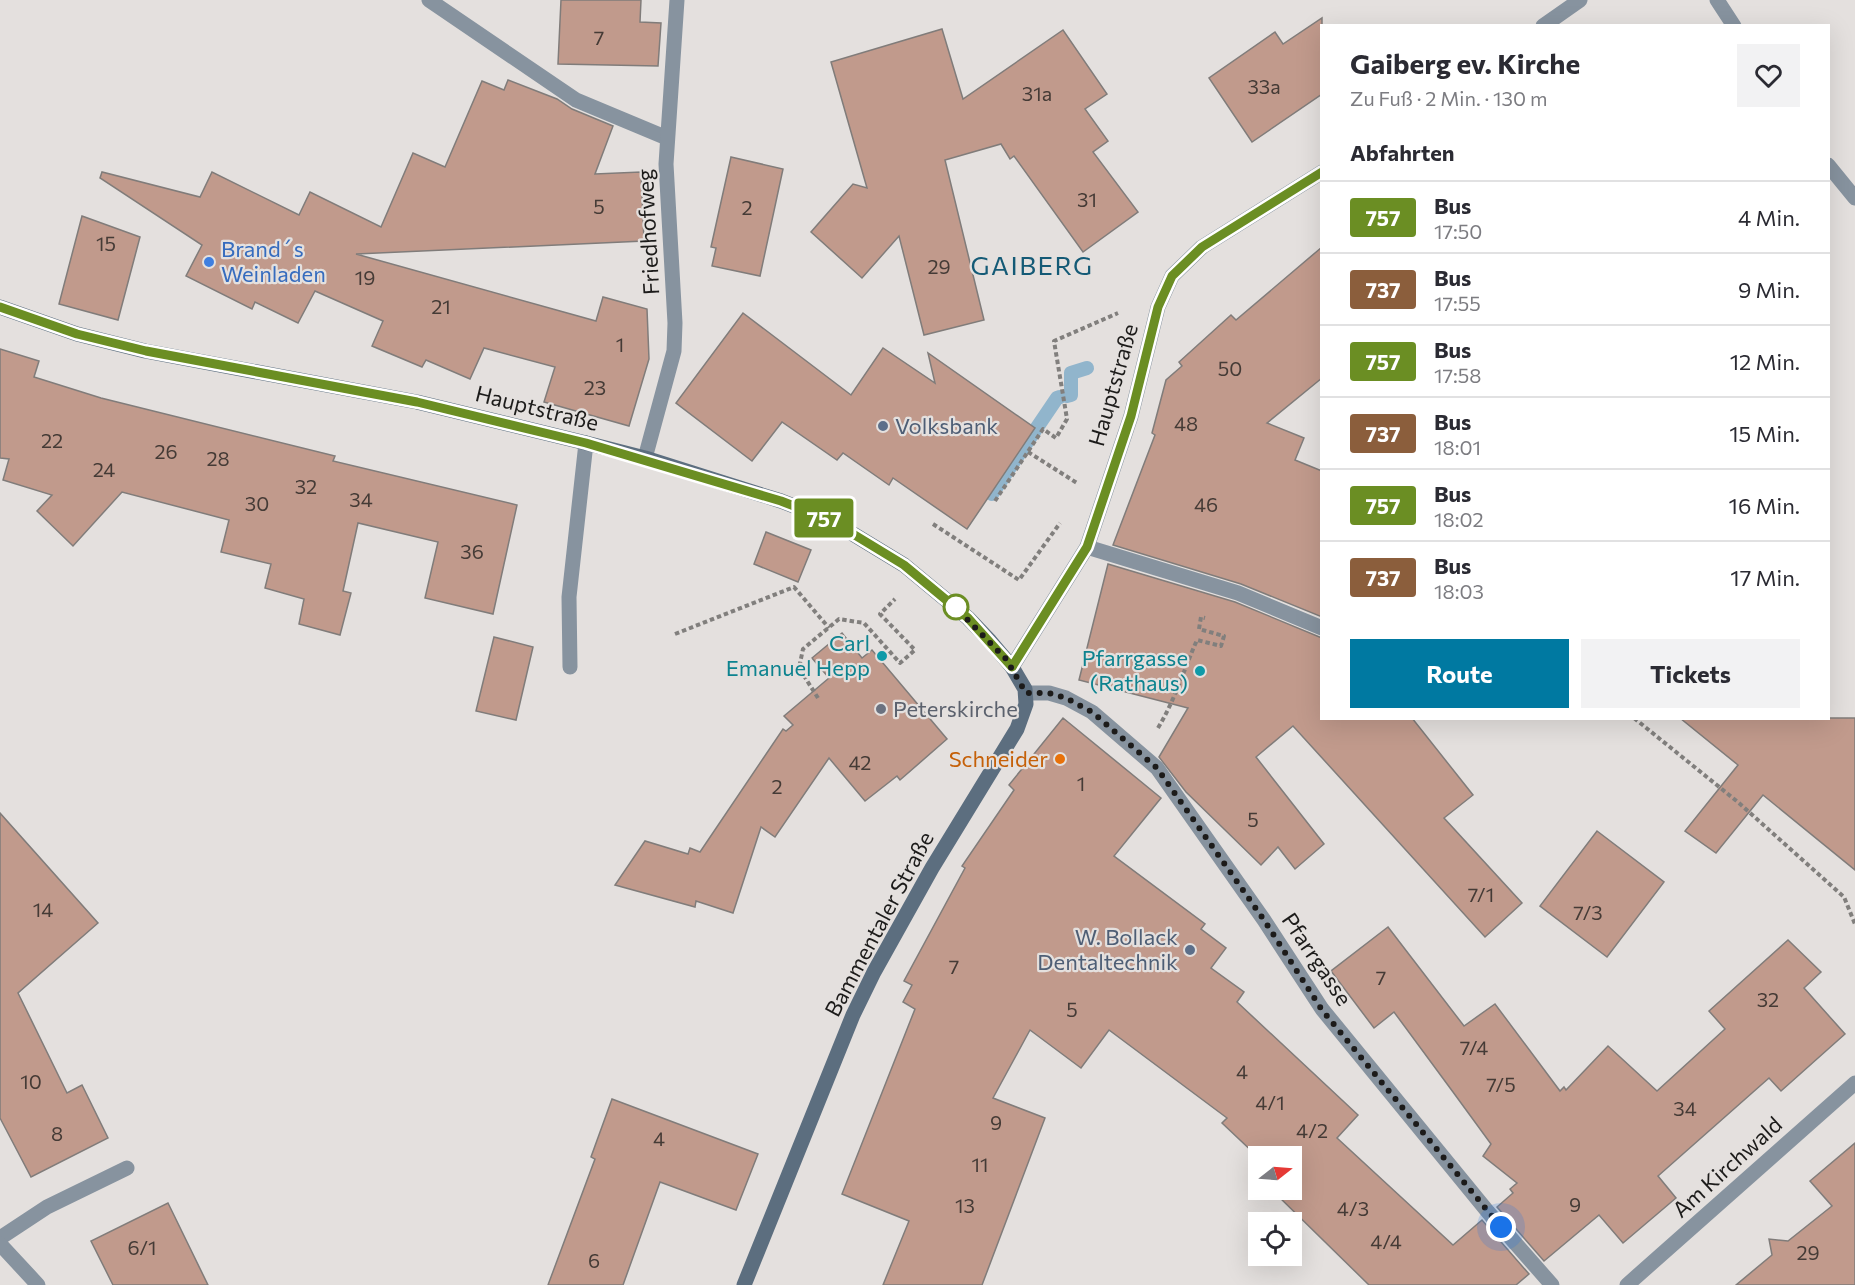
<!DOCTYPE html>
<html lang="de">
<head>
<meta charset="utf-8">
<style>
	:root { --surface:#fff; --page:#f2f2f3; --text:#2b2b33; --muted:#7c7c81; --line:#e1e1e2; --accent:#0079a1 }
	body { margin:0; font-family:Commissioner,sans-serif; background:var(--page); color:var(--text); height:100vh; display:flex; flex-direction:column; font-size:22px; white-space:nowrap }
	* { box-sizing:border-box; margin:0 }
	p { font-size:20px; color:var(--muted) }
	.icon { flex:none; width:33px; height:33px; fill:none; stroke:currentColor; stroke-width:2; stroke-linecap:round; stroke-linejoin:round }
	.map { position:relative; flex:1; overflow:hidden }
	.drawer { position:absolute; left:1320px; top:24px; width:510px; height:696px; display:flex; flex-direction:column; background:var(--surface); border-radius:0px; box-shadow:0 6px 24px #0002 }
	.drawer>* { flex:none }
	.badge { padding:0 12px; border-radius:4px; font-size:21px; line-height:39px }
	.needle { width:39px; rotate:73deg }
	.fabs { position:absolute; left:1248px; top:1146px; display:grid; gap:12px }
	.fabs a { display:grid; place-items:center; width:54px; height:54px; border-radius:0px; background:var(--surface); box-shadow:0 6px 24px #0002; font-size:30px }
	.you { position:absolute; width:30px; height:30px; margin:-15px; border:4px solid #fff; border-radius:50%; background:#1a73e8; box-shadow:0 0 0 9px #1a73e833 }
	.map>.badge { position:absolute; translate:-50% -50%; box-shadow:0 0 0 3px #fff }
	h2 { padding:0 30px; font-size:22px; line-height:54px }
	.round { display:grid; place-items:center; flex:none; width:63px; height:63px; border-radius:0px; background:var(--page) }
	.head { display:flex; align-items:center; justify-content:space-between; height:102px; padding:0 30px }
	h1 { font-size:28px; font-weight:700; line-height:45px }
	.cta { display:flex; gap:12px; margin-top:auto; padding:12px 30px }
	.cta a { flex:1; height:69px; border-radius:0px; background:var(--accent); color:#fff; font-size:24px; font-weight:700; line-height:69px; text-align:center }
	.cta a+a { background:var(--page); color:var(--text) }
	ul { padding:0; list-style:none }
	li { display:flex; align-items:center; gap:18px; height:72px; padding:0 30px; border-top:2px solid var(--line) }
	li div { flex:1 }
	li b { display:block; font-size:22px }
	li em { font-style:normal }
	li .badge { min-width:66px; font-weight:700; text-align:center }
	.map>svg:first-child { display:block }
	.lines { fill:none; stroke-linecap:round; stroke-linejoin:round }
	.stream { stroke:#91b5cc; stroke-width:14 }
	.building { fill:#c19a8c; stroke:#807c7a; stroke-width:1.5 }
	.path { stroke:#817f7d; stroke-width:4; stroke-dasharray:4.5 3; stroke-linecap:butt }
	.lane { stroke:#87939f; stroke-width:15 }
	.street { stroke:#87939f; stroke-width:15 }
	.secondary { stroke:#5c6e7f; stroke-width:15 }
	.line-casing { stroke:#fff; stroke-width:14 }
	.line { stroke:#6b8e23; stroke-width:9 }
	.walk { stroke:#1c1b1a; stroke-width:6; stroke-dasharray:0 10.8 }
	.shop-dot { fill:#3f7fe0; stroke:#e4e0de; stroke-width:2 }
	.service-dot { fill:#5c6f8a; stroke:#e4e0de; stroke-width:2 }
	.stop-dot { fill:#fff; stroke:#6b8e23; stroke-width:3 }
	.culture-dot { fill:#0f9aa8; stroke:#e4e0de; stroke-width:2 }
	.worship-dot { fill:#6b7280; stroke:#e4e0de; stroke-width:2 }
	.food-dot { fill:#e8710a; stroke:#e4e0de; stroke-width:2 }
	.labels { text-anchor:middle; stroke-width:4.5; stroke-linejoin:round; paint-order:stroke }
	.number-label { font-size:20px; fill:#453b36 }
	.street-label { font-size:22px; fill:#1c1b1a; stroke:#e4e0de }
	.shop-label { font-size:22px; fill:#366cbe; stroke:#e4e0de; text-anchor:start }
	.service-label { font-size:22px; fill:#4e5e75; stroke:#e4e0de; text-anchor:start }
	.culture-label { font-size:22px; fill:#0d838f; stroke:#e4e0de; text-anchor:end }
	.worship-label { font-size:22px; fill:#5b616d; stroke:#e4e0de; text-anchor:start }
	.food-label { font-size:22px; fill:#c56008; stroke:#e4e0de; text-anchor:end }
	.quarter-label { font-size:26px; letter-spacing:1.5px; fill:#145a76; stroke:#e4e0de }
</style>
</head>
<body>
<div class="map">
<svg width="1855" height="1285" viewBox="0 0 1855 1285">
	<rect width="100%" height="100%" fill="#e4e0de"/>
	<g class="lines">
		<!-- stream -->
		<g class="stream">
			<polyline points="1067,396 1071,395 1071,373 1087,368"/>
			<polyline points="992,494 1057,398 1060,397"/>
		</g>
	</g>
	<!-- building -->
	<g class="building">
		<polygon points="561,0 641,0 640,22 661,23 658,66 558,64"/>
		<polygon points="1322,18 1322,94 1252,142 1209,78 1275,32 1283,44"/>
		<polygon points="942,29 963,99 1063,30 1107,94 1085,109 1108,141 1093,152 1138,212 1083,252 1014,156 1010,159 1001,144 945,160 984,320 924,335 899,236 862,278 811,232 853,184 867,188 831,62"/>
		<polygon points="508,80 557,99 572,109 613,126 595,174 641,172 644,241 356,254 596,321 603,297 647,309 649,359 629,426 544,402 555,367 484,348 470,379 426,360 422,367 372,346 383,321 315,291 298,323 255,302 252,309 186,276 202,245 100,178 102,172 200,197 212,172 299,215 310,192 381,227 413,153 445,167 482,81 504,90"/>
		<polygon points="731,157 783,169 760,276 712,266 716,248 711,247"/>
		<polygon points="82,216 140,237 118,320 59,304"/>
		<polygon points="1322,247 1322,378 1267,423 1304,438 1295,460 1322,471 1322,617 1241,584 1113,545 1155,435 1152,433 1166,380 1182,366 1179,362 1231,315 1236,320"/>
		<polygon points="743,313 851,395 883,348 935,383 928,353 1035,428 967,529 893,478 889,485 843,453 837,460 782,422 752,461 676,403"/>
		<polygon points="0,349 39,361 34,377 101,398 335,456 333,461 517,505 493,614 425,598 438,542 358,523 343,591 351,593 340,635 299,624 304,599 265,588 271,564 221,552 229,520 122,492 73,546 37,511 52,495 3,480 9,459 0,458"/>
		<polygon points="766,532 811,550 798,582 754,564"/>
		<polygon points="1108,564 1235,602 1322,638 1322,718 1412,718 1473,795 1444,818 1522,903 1485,937 1293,726 1256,757 1324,844 1295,869 1278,847 1261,865 1186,792 1159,757 1188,708 1079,680"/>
		<polygon points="842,633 862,658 872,650 947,739 900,780 897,776 865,801 829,758 775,837 761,827 733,913 696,901 695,907 615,885 645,841 688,854 690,848 700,852 783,729 786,731 793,725 784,716 829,678 812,658"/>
		<polygon points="494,637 533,647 516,720 476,711"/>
		<polygon points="1063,718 1161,798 1114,856 1205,924 1201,929 1226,948 1211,968 1244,992 1237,1002 1358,1115 1337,1138 1453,1245 1482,1220 1529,1274 1516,1285 1369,1285 1276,1194 1280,1190 1292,1190 1292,1156 1258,1157 1222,1123 1227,1118 1109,1030 1081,1068 1030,1030 993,1098 1045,1118 982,1285 883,1285 909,1221 842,1194 915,1009 903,1002 912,985 904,981 965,868 962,866 1014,790 1009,785"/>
		<polygon points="1680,718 1855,718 1855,870 1763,795 1716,853 1685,831 1738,765"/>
		<polygon points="0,813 98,923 18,993 67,1093 82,1085 108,1138 31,1177 0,1118"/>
		<polygon points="1597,831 1664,882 1607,957 1540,906"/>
		<polygon points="1388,927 1464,1026 1495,1004 1560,1091 1564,1087 1566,1090 1608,1046 1657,1091 1725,1029 1709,1011 1788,940 1821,972 1804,988 1845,1034 1781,1091 1769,1078 1658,1176 1676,1198 1623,1243 1599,1215 1544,1261 1497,1207 1513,1193 1510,1189 1517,1183 1483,1156 1491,1144 1453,1092 1394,1012 1374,1028 1331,971"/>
		<polygon points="612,1099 758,1154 736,1210 660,1182 623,1285 548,1285 595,1159 591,1157"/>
		<polygon points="1855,1143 1855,1285 1736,1285 1772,1255 1769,1239 1788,1241 1832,1206 1810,1181"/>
		<polygon points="168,1203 208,1285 113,1285 91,1241"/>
	</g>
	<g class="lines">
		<!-- path -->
		<g class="path">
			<polyline points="1028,452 1077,483"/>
			<polyline points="995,501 1043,429 1056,438 1067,419 1054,341 1118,313"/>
			<polyline points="933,524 1019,580 1060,523"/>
			<polyline points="675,634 794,587 829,628"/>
			<polyline points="818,698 799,668 803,649 839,619 864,623 900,663 915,650 880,614 895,599"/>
			<polyline points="1634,718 1739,803 1844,897 1855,924"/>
			<path d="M1158,728C1175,700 1184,669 1197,640L1221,646L1224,636L1199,629L1201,617L1205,618"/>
		</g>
		<!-- lane -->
		<g class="lane">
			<polyline points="429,0 576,100 667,138"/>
			<polyline points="1087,547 1238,593 1322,628"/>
			<polyline points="570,667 569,597 586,443"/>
		</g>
		<!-- street -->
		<g class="street">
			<polyline points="1717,0 1734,26"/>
			<polyline points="1543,26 1580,0"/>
			<polyline points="1828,165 1855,198"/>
			<polyline points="645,458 674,351 675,323 666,164 677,0"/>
			<polyline points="1012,667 1087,547 1131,416 1158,307 1172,276 1202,247 1322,172"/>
			<polyline points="1026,693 1049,693 1066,698 1092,712 1157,768 1264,920 1322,1009 1488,1212 1552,1285"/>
			<polyline points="0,1238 47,1207 127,1168"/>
			<polyline points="0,1244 38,1285"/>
			<polyline points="1627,1285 1855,1083"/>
		</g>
		<!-- secondary -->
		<polyline class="secondary" points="0,307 77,334 145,351 417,402 586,443 645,458 781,501 830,520 904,565 968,618 990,641 1012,667 1025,689 1026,704 1017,729 932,868 874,972 853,1015 744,1285"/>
	</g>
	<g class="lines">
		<defs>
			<polyline id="line" points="0,307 77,334 146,351 417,402 586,443 781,501 830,520 904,565 968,618 1012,667 1087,547 1131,416 1158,307 1172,276 1202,247 1322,172"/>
		</defs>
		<!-- line casing -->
		<use href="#line" class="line-casing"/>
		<!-- line -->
		<use href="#line" class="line"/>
		<!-- walk -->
		<polyline class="walk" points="956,607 954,606 1006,659 1026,693 1049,693 1066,698 1092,712 1157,768 1264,920 1322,1010 1501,1227"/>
	</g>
	<!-- markers -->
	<circle class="shop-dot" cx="209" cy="262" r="6"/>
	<g class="service-dot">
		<circle cx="883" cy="426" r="6"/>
		<circle cx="1190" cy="950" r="6"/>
	</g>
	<circle class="stop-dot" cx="956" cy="607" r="12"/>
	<g class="culture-dot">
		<circle cx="882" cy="656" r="6"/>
		<circle cx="1200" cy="671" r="6"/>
	</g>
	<circle class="worship-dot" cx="881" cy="709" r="6"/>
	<circle class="food-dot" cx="1060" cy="759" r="6"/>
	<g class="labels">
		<!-- number labels -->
		<g class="number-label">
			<text x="599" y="45">7</text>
			<text x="1264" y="94">33a</text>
			<text x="1037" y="101">31a</text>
			<text x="1087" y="207">31</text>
			<text x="599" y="214">5</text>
			<text x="747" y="215">2</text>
			<text x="106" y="251">15</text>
			<text x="939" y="274">29</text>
			<text x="365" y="285">19</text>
			<text x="441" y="314">21</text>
			<text x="620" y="352">1</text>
			<text x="1230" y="376">50</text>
			<text x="595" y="395">23</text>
			<text x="1186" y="431">48</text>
			<text x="52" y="448">22</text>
			<text x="166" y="459">26</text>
			<text x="218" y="466">28</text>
			<text x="104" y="477">24</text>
			<text x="306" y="494">32</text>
			<text x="361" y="507">34</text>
			<text x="257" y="511">30</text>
			<text x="1206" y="512">46</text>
			<text x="472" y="559">36</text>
			<text x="860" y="770">42</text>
			<text x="1081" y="791">1</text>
			<text x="777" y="794">2</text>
			<text x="1253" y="827">5</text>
			<text x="1481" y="902">7/1</text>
			<text x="43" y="917">14</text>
			<text x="1588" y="920">7/3</text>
			<text x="954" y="974">7</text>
			<text x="1381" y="985">7</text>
			<text x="1768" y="1007">32</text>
			<text x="1072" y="1017">5</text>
			<text x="1474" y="1055">7/4</text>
			<text x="1242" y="1079">4</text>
			<text x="31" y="1089">10</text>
			<text x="1501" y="1092">7/5</text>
			<text x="1270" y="1110">4/1</text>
			<text x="1685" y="1116">34</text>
			<text x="996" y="1130">9</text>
			<text x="1312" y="1138">4/2</text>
			<text x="57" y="1141">8</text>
			<text x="659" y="1146">4</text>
			<text x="980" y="1172">11</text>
			<text x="1575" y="1212">9</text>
			<text x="965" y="1213">13</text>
			<text x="1353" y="1216">4/3</text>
			<text x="1386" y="1249">4/4</text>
			<text x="142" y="1255">6/1</text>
			<text x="1808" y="1260">29</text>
			<text x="594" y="1268">6</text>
		</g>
		<!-- street labels -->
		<g class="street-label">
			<text transform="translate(648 232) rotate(-93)" y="8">Friedhofweg</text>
			<text transform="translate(1113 385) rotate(-74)" y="8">Hauptstraße</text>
			<text transform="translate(537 408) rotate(14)" y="8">Hauptstraße</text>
			<text transform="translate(879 924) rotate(-62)" y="8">Bammentaler Straße</text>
			<text transform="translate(1317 959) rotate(56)" y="8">Pfarrgasse</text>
			<text transform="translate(1727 1167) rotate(-42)" y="8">Am Kirchwald</text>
		</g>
		<!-- shop labels -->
		<g class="shop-label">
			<text x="221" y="257">Brand´s<tspan x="221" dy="25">Weinladen</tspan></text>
		</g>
		<!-- service labels -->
		<g class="service-label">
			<text x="895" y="434">Volksbank</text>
			<text x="1178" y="945" text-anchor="end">W. Bollack<tspan x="1178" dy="25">Dentaltechnik</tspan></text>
		</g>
		<!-- culture labels -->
		<g class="culture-label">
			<text x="870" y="651">Carl<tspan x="870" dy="25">Emanuel Hepp</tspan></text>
			<text x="1188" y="666">Pfarrgasse<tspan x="1188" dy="25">(Rathaus)</tspan></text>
		</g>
		<!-- worship labels -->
		<g class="worship-label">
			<text x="893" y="717">Peterskirche</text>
		</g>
		<!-- food labels -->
		<g class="food-label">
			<text x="1048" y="767">Schneider</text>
		</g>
		<!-- quarter labels -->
		<g class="quarter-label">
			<text x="1032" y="275">GAIBERG</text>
		</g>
	</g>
</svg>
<div class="fabs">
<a><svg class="needle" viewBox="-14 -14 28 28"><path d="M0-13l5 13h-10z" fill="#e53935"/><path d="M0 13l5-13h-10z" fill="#7c7c81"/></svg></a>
<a><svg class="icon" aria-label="locate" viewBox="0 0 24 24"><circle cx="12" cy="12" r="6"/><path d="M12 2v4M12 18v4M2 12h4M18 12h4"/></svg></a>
</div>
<div class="you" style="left:1501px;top:1227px"></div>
<b class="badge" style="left:824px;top:518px;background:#6b8e23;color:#fff">757</b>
<section class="drawer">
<div class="head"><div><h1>Gaiberg ev. Kirche</h1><p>Zu Fuß · 2 Min. · 130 m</p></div><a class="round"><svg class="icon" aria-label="heart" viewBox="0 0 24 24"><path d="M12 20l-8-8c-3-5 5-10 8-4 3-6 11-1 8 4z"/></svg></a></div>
<h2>Abfahrten</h2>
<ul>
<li><span class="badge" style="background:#6b8e23;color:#fff">757</span><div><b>Bus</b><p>17:50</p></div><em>4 Min.</em></li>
<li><span class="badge" style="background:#8b5e3c;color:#fff">737</span><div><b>Bus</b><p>17:55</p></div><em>9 Min.</em></li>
<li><span class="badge" style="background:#6b8e23;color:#fff">757</span><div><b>Bus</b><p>17:58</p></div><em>12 Min.</em></li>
<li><span class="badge" style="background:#8b5e3c;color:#fff">737</span><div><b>Bus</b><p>18:01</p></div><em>15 Min.</em></li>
<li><span class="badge" style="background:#6b8e23;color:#fff">757</span><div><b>Bus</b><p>18:02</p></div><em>16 Min.</em></li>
<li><span class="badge" style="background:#8b5e3c;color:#fff">737</span><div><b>Bus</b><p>18:03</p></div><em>17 Min.</em></li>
</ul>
<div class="cta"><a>Route</a><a>Tickets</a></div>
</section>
</div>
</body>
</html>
